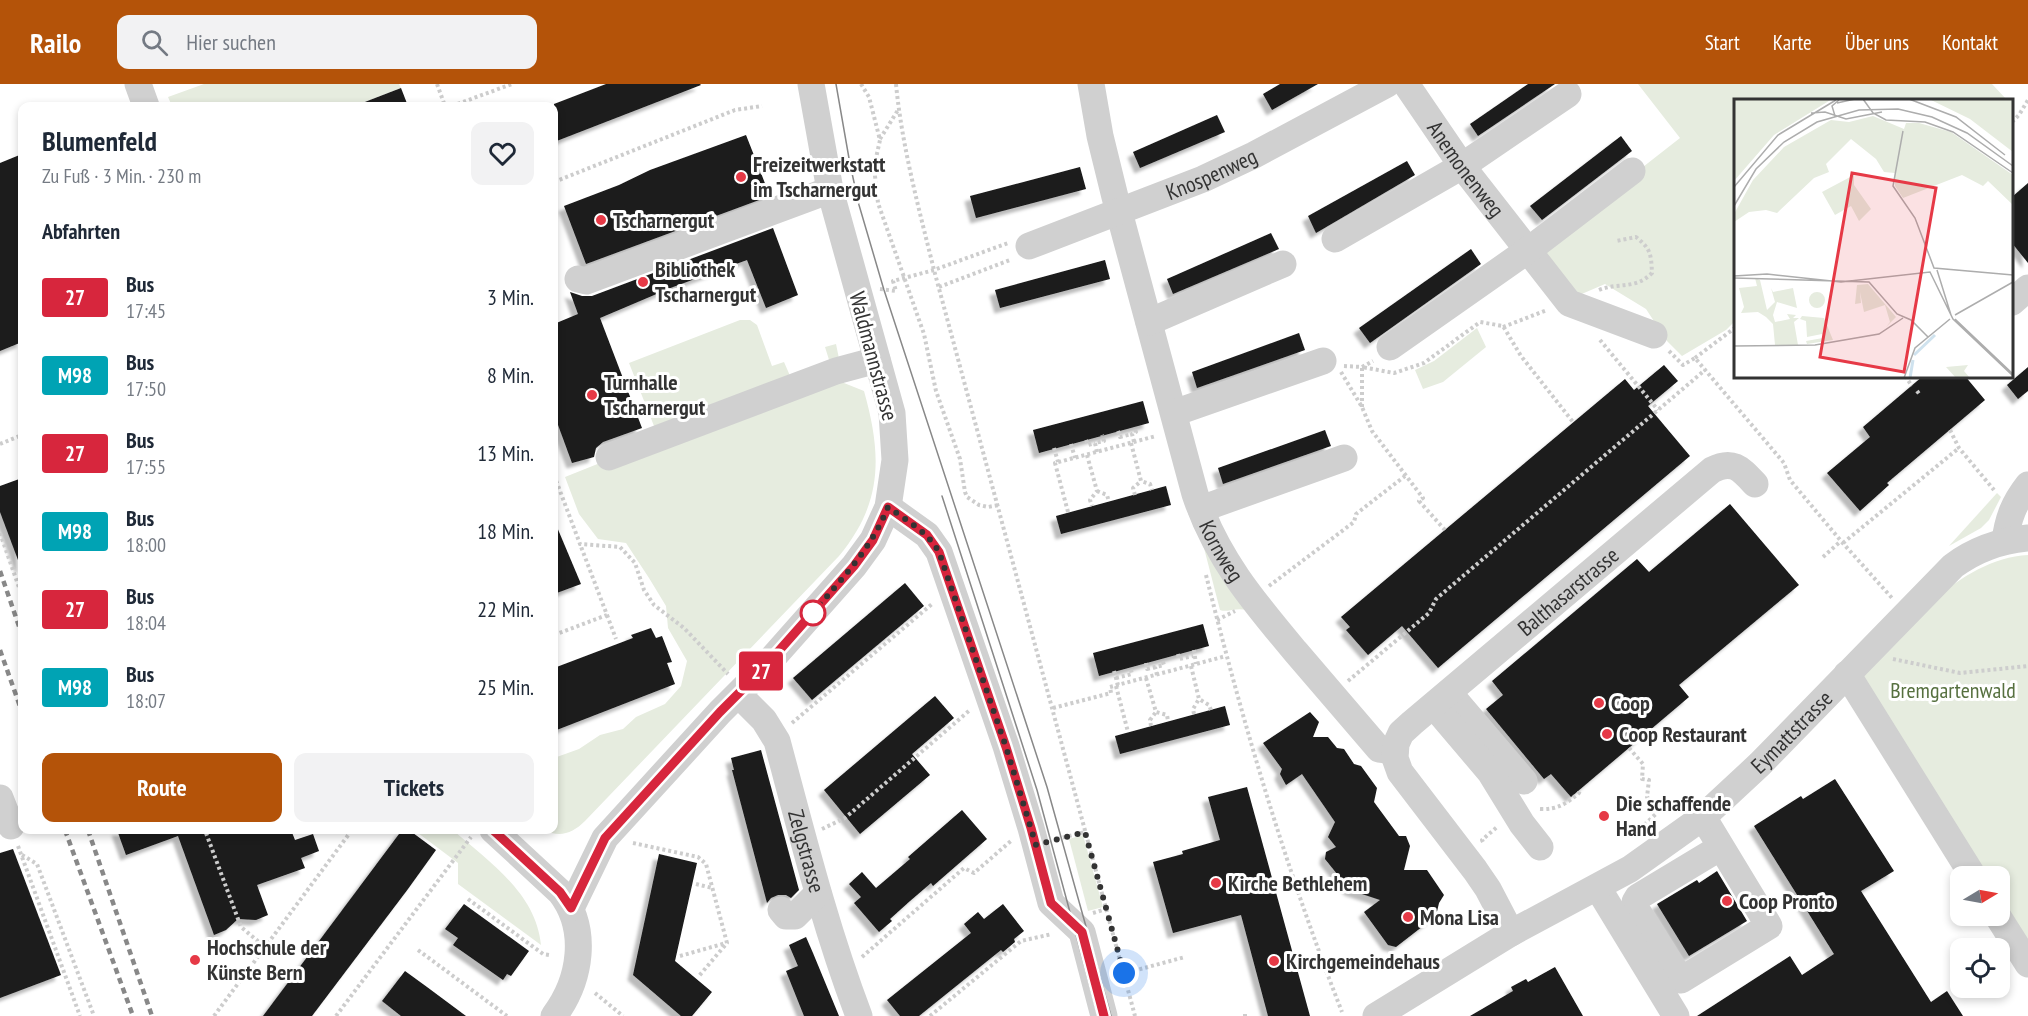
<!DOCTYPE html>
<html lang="de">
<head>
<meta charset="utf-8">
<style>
	:root { --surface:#fff; --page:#f2f2f3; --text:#1f2937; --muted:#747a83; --accent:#b45309 }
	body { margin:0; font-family:"PT Sans Narrow",sans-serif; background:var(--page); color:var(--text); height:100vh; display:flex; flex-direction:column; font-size:22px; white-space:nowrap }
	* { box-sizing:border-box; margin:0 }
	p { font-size:20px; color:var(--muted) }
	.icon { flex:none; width:33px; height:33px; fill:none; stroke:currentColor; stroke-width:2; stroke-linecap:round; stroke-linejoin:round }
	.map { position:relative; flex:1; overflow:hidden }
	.sheet { position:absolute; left:18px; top:18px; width:540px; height:732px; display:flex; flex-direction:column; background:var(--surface); border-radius:12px; box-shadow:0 3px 9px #0003 }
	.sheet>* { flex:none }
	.badge { padding:0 12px; border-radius:4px; font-size:21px; line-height:39px }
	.needle { width:39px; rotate:80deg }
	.controls { position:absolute; left:1950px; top:782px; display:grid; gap:12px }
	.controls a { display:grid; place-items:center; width:60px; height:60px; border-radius:12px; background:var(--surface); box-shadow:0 3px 9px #0003; font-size:30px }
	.you { position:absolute; width:30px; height:30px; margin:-15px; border:4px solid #fff; border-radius:50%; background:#1a73e8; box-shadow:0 0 0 9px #1a73e833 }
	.map>.badge { position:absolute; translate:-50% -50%; box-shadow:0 0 0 3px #fff }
	h2 { padding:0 24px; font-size:22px; line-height:54px }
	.round { display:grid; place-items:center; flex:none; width:63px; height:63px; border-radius:12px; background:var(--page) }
	.head { display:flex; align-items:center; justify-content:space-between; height:102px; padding:0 24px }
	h1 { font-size:28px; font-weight:700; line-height:45px }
	.button { display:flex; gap:12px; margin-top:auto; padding:12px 24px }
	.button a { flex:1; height:69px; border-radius:12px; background:var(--accent); color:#fff; font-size:24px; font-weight:700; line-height:69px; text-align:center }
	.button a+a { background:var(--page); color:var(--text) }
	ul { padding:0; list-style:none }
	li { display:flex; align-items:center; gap:18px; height:78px; padding:0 24px }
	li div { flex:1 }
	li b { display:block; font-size:22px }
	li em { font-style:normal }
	li .badge { min-width:66px; font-weight:700; text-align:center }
	header { display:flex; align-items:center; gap:36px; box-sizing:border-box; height:84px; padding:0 30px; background:var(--accent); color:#fff }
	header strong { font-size:28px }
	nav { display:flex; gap:33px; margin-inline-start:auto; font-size:21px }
	.search { width:420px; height:54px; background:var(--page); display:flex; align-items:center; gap:15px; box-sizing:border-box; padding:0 21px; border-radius:12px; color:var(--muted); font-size:22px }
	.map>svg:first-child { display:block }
	.green { fill:#e6ecdf }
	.building { fill:#1a1a1a; filter:url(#shadow) }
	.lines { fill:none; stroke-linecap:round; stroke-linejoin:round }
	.path { stroke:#cdcdcd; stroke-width:4; stroke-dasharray:3 3; stroke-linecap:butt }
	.minor { stroke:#d0d0d0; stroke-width:27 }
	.tram { stroke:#888; stroke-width:1.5 }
	.rail { stroke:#888; stroke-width:4.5; stroke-dasharray:6 4.5; stroke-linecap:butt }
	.line-casing { stroke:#fff; stroke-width:14 }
	.line { stroke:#d7263d; stroke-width:9 }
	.walk { stroke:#333; stroke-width:6; stroke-dasharray:0 10.8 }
	.poi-dot { fill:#e63946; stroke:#fff; stroke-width:2 }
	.stop-dot { fill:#fff; stroke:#d7263d; stroke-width:3 }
	.labels { text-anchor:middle; stroke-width:6; stroke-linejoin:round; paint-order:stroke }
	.poi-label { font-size:22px; font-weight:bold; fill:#333; stroke:#fff; text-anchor:start }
	.street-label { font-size:22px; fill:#333; stroke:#fff }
	.park-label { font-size:22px; fill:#56703f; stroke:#fff }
	.inset-river { fill:none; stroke:#cfe2ee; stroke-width:3 }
	.inset-road { fill:none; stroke:#adadad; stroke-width:1.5 }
	.view { fill:#e63946; fill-opacity:0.15; stroke:#e63946; stroke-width:3 }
	.inset-edge { fill:none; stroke:#333; stroke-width:3 }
</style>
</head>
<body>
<header>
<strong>Railo</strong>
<div class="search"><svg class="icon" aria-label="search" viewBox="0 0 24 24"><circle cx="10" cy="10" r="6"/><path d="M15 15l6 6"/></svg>Hier suchen</div>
<nav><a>Start</a><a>Karte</a><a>Über uns</a><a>Kontakt</a></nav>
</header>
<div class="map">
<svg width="2028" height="932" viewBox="0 0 2028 932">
	<defs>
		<filter id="shadow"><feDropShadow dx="-5.5" dy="5.5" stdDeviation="1.5" flood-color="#0004"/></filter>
	</defs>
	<rect width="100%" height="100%" fill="#fff"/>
	<!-- green -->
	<g class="green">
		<polygon points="204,0 399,0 401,4 354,22 172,22 168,13"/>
		<polygon points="1638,0 1992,0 2007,16 1736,16 1735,237 1726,246 1682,272 1667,257 1646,225 1605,200 1570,215 1533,169 1680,54"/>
		<path d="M740,236H750L757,241L772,282L784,278L791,294L830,279L825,263L836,260L844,299L864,307C882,371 883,419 839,472L585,737C573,749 560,754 544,746H554V674L579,665L600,651L623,645L636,633L665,620L681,602L687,577L668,544L666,522L649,494L626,459L598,455L579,430L565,393L600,379L656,347L629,279Z"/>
		<polygon points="1477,244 1486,263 1443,298 1423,305 1415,286 1434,277"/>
		<polygon points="1997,409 2001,413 1989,436 1981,444 1949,462"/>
		<path d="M1204,464L1247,526C1235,523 1227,529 1220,526Z"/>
		<path d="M2028,471V867L2000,821V792H1981L1857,593C1903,547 1958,475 2028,471Z"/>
		<path d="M414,746H453C489,778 536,809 541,861L458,800V779Z"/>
		<polygon points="1083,751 1103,823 1088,827 1069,755"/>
	</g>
	<!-- building -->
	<g class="building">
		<polygon points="606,0 700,0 701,1 554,58 554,20"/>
		<polygon points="1280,0 1318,0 1272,26 1263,10"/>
		<polygon points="1528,0 1555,0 1478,52 1470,40"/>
		<polygon points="401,4 408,22 358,22 357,21"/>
		<polygon points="1217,31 1225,48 1140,84 1133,68"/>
		<polygon points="746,51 770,112 586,180 564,122 619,101 650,86"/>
		<polygon points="1621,52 1632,67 1542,136 1530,122"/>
		<polygon points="22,70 22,258 0,267 0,79"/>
		<polygon points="1407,77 1415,91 1316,149 1308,132"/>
		<polygon points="1080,83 1086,105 976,134 970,112"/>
		<polygon points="2028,99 2028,179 2012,159 2012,113"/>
		<polygon points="773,144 798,211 766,224 747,176 673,203 600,234 642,344 603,358 596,364 594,373 572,379 554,330 554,240 578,230 570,208 582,212 592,212"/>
		<polygon points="1271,149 1279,165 1173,210 1167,195"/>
		<polygon points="1471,165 1481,180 1370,259 1359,244"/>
		<polygon points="1105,176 1110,195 1000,224 995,206"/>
		<polygon points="1299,249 1305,266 1197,304 1192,288"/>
		<polygon points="1664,281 1678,297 1648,322 1690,372 1438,584 1402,542 1368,571 1346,546 1350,543 1341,533 1625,295 1634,306"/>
		<polygon points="2028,283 2028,307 2018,315 2007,301"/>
		<polygon points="1923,292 1965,292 1985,316 1887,399 1889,401 1860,427 1827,389 1870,353 1863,343"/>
		<polygon points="1143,317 1149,339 1039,369 1033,346"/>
		<polygon points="1325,346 1331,362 1223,400 1218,384"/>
		<polygon points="22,394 22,484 21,484 0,428 0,402"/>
		<polygon points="1166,402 1171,421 1061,450 1056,432"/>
		<polygon points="1730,420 1799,501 1679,601 1689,613 1571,713 1551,690 1544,695 1486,625 1503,611 1492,597 1637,475 1649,488"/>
		<polygon points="554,436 581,500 554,510"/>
		<polygon points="905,499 924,522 812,616 793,594"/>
		<polygon points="1203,540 1209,562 1099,592 1093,569"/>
		<polygon points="651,544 656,554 662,552 672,578 667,579 675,600 554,647 554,584 633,554 631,551"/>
		<polygon points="935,612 954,634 912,670 930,691 860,750 824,706"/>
		<polygon points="1225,622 1230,641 1120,670 1115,652"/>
		<polygon points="1310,628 1319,638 1313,653 1328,653 1337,664 1344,665 1354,680 1361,682 1377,704 1374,718 1399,752 1406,752 1410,762 1404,786 1427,786 1444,811 1439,819 1436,832 1396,863 1388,861 1364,828 1380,816 1350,806 1325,775 1326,768 1336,763 1328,753 1335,738 1302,690 1286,701 1280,690 1282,685 1263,659"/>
		<polygon points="761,666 799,806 791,814 786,811 778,811 771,814 767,819 732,686 734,686 731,674"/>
		<polygon points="1835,695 1894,787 1861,807 1931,918 1947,907 1963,932 1697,932 1790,872 1802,891 1834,870 1754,742 1801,712 1803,715"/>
		<polygon points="1247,703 1255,732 1310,932 1268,932 1241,831 1173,849 1153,778 1183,770 1182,767 1220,756 1208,713"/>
		<polygon points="962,726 987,755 933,802 931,799 910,817 890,835 892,837 879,848 854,819 861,813 849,800 862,788 876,804 910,775 908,773"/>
		<polygon points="117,746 291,746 295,756 313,750 319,767 301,774 305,784 257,801 268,831 256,836 238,835 226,846 214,851 178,752 126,771"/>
		<polygon points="402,746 409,746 436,766 408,805 312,932 263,932"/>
		<polygon points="13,765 61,891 0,914 0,769"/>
		<polygon points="659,770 697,779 675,877 712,908 692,932 681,932 633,891"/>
		<polygon points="1717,787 1747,837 1689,872 1657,820 1697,796 1699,799"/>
		<polygon points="464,820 529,867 511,892 507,890 503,896 453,861 458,854 445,845"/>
		<polygon points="1003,820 1024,847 1014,855 1015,858 1003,868 1001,866 919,932 900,932 887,916 971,849 964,840 978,828 984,835"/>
		<polygon points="806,853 813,869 839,932 804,932 786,887 798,882 789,861"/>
		<polygon points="1555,883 1583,932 1470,932 1513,907 1511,903 1526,895 1528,898"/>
		<polygon points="405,887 427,903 466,932 401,932 382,917"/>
	</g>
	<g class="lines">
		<!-- path -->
		<g class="path">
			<polyline points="437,0 445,22"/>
			<polyline points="861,0 869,13 880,56 874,83 878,119 924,250 936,307 960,375 965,408 967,413 979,421 988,423 999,421"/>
			<path d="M896,0C902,63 919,125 934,186L1135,932"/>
			<polyline points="452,22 512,0"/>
			<polyline points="2012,38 2019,31 2028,16"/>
			<polyline points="880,55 898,26"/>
			<polyline points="554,98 735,26 762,22"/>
			<polyline points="939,203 1010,176"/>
			<polyline points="880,205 896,207 893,197 934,186 1008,159"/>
			<path d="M1599,206C1619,198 1635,206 1652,189C1651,170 1651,165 1636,153L1616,157"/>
			<polyline points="1503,243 1547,226"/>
			<polyline points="1600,256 1658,326"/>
			<polyline points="1669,267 1683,281 1695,274 1784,379 1790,396 1841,457 1892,514"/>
			<polyline points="1695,274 1736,243"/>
			<polyline points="1344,282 1362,283 1373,277"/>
			<polyline points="1341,288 1362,323 1372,347 1423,414 1419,417 1445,446"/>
			<polyline points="1905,292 1912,302"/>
			<polyline points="1917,307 1920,311"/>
			<polyline points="1362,323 1362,283 1394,289 1424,279 1480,238 1503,242 1521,272 1573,338"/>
			<polyline points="1950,346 1959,364 1994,406"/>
			<polyline points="1118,347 1120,353 1132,350"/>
			<polyline points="1086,356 1088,361 1095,359"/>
			<polyline points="1134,358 1132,350 1136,348 1134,343"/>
			<polyline points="1131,359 1141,397 1150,400 1152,406"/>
			<polyline points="0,360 22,351"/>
			<polyline points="1071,360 1075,374"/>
			<polyline points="1054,364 1058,378"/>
			<polyline points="1097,368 1095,359 1104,357 1102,351"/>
			<polyline points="1087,371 1097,407 1090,416 1092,422"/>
			<polyline points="554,391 580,460 620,463 635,479 644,506 654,521 684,544 728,590"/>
			<polyline points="1097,407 1107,411 1109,418"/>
			<polyline points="1135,411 1133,404 1141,397"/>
			<polyline points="1068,428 1055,379 1156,352"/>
			<polyline points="0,449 22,512"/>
			<polyline points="1843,459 1959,364"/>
			<polyline points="1823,473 1841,457"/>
			<path d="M1206,491C1243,640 1286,785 1342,928"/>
			<polyline points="1269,502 1354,438 1356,430 1405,392"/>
			<polyline points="607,531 616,555"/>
			<polyline points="1217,536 1235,527"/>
			<polyline points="554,551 607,531 580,460"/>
			<polyline points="1194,566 1196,580"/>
			<polyline points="1178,570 1179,575 1193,572"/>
			<polyline points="1893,575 1960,589 2028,582"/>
			<polyline points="1146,579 1147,585 1155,583"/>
			<polyline points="1191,582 1199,615 1209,621 1211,626"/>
			<polyline points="1114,587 1118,601"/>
			<polyline points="1157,591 1155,583 1164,581 1162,575"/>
			<polyline points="1116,594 1132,590 1130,583"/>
			<polyline points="1146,594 1156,628 1167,631 1168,637"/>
			<polyline points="1348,597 1429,529 1436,515 1705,286"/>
			<polyline points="1116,602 1128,648"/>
			<polyline points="1053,624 1111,609 1110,603 1226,572"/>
			<polyline points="1194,630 1193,625 1199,615"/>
			<polyline points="792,639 932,520"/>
			<polyline points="1151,642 1150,636 1156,628"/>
			<polyline points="1629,664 1643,680 1642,695 1649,696 1647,713 1659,727 1642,743 1640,751"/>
			<path d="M1540,725C1558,726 1567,719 1579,709L1580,705"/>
			<polyline points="822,745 845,734 970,626"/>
			<polyline points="206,749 241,843 265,863"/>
			<polyline points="1057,755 1085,748"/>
			<polyline points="1483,758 1482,756 1497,743"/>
			<polyline points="633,759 698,773 706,780 727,859 699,892"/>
			<polyline points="18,762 80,932"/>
			<polyline points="22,771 37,780 94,932"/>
			<polyline points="696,800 712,804"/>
			<polyline points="468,815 543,870 549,871"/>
			<polyline points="1093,829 1106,825"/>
			<polyline points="418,866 507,932"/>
			<polyline points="680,872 726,859"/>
			<polyline points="862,873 964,784 974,789 1012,756"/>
			<polyline points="1122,890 1185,873"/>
			<polyline points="595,909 623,932"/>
			<polyline points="1245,930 1245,932"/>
			<polyline points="214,932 352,746"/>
			<polyline points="336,932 471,753"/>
			<polyline points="930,932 1021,857 1052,850"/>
		</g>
		<!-- minor -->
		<g class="minor">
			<polyline points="138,0 146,22"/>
			<path id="s1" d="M1091,0L1100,52L1115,113L1195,410C1216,473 1253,517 1295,567C1323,600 1351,632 1379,665L1395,667"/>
			<path id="s2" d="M1406,0L1462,82L1569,219L1654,251"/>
			<polyline points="1335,155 1462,82 1568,10"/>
			<path id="s3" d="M1029,162L1203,95L1254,71L1387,0"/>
			<polyline points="578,195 586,197 830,106"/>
			<polyline points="2012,218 2028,204"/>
			<polyline points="1149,238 1283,180"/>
			<polyline points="1390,263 1534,162 1632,87"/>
			<polyline points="1174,329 1323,277"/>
			<polyline points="609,373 836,287 877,276"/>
			<polyline points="888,423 927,451 939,468 1006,662 1031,744 1051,819 1082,848 1104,932"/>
			<polyline points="1201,425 1344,374"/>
			<path d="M2005,457C2008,434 2014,419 2028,401"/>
			<polyline points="1847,590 1973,792"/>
			<polyline points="1449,609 1524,697"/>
			<path id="s4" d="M739,611L764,636L777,657C802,750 825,843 859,932"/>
			<polyline points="1434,622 1490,688 1522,740 1540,763"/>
			<polyline points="0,714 11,742"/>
			<polyline points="1703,733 1769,842 1681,896 1636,825 1635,818 1638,813 1721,763"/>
			<path d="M493,746L560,808C589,845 581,896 554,932"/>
			<polyline points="1598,804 1676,932"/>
			<polyline points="571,824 605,754 720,628 761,587 854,482 873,456 888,423 895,376 892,329 830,106 811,0"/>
			<polyline points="781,826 786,832 795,832 818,809"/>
			<polyline points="1997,831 2028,880"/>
			<path id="s5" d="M1511,849L1488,805L1475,786L1400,688L1395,674L1396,660L1401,649L1412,639L1712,386C1733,375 1741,385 1755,400"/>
			<path id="s6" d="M1376,932L1511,849L1630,785L1703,733L1760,680L1953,482C1976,465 1999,457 2028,454"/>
		</g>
		<!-- tram -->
		<g class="tram">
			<polyline points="836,0 850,80 859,121 884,206 1047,703 1111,932"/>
			<polyline points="942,412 1037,706 1098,932"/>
		</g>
		<!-- rail -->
		<g class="rail">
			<polyline points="0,487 22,551"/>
			<polyline points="0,566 22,628"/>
			<polyline points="65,746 133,932"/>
			<polyline points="88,746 152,932"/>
		</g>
	</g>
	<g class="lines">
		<defs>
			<polyline id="line" points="493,746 560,808 571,824 605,754 720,628 761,587 854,482 873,456 888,423 927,451 939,468 1006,663 1031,744 1051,819 1082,848 1104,932"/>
		</defs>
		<!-- line casing -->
		<use href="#line" class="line-casing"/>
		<!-- line -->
		<use href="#line" class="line"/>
		<!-- walk -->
		<path class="walk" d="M813,529C842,494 870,467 888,423C907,437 927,447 939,468L1006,663L1036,761L1085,748L1124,889"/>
	</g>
	<!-- markers -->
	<g class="poi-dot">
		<circle cx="741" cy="93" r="6"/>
		<circle cx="601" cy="136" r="6"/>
		<circle cx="643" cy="198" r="6"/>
		<circle cx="592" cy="311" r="6"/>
		<circle cx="1599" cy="619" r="6"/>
		<circle cx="1607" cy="650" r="6"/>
		<circle cx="1604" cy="732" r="6"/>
		<circle cx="1216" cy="799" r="6"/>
		<circle cx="1727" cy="817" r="6"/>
		<circle cx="1408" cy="833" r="6"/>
		<circle cx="195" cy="876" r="6"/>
		<circle cx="1274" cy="877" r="6"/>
	</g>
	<circle class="stop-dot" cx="813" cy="529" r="12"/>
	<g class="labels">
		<!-- poi labels -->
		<g class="poi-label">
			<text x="753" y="88">Freizeitwerkstatt<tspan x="753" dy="25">im Tscharnergut</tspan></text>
			<text x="613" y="144">Tscharnergut</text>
			<text x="655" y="193">Bibliothek<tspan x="655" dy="25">Tscharnergut</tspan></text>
			<text x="604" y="306">Turnhalle<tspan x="604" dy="25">Tscharnergut</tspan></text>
			<text x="1611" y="627">Coop</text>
			<text x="1619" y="658">Coop Restaurant</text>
			<text x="1616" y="727">Die schaffende<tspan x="1616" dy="25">Hand</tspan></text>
			<text x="1228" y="807">Kirche Bethlehem</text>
			<text x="1739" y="825">Coop Pronto</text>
			<text x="1420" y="841">Mona Lisa</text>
			<text x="207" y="871">Hochschule der<tspan x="207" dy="25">Künste Bern</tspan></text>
			<text x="1286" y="885">Kirchgemeindehaus</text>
		</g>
		<!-- street labels -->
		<g class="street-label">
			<text dy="8" stroke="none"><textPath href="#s2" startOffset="104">Anemonenweg</textPath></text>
			<text dy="8" stroke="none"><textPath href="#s3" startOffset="196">Knospenweg</textPath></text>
			<text transform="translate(874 272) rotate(75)" y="8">Waldmannstrasse</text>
			<text dy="8" stroke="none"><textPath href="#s1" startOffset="486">Kornweg</textPath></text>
			<text dy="8" stroke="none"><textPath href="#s5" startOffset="456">Balthasarstrasse</textPath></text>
			<text dy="8" stroke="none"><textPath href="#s6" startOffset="506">Eymattstrasse</textPath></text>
			<text dy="8" stroke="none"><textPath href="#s4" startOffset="174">Zelgstrasse</textPath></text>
		</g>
		<!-- park labels -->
		<g class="park-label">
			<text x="1953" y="614">Bremgartenwald</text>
		</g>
	</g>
	<!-- overview -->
	<g transform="translate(1734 15)">
		<rect width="279" height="279" fill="#fff"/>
		<path d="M0,0H98L40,36L0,82ZM195,0H279V53L236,20ZM139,17L170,30L172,24H185L217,33L279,76V106L254,82L249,87L228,76L169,99L161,87V74L150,73L142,60L117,40L92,65L95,73L80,79L43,114L32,111L15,113L0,123V115L19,81L50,48L97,21L115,23ZM120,76V86L137,110L125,122L117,107L101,116L88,93ZM21,179L26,181L33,211L41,203L37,189L39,193L59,189L63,209L43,203L39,216L41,223L56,220L53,215L62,216L59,219H65L60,223L64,246H41L39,225L32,218L24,213L7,214L10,208L5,189L23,187ZM134,185L162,218L152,228L156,223L151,206L130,213L126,193L127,204L121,205L123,186ZM75 201a8 8 0 1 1 16 0a8 8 0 1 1-16 0ZM68,217L90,219L99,241L73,245L72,242L89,239L88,235L73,238L72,222L66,220ZM234,266L230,272L236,279H222L212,268Z" fill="#e6ecdf"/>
		<path class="inset-river" d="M180,256L201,236M176,279L179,261"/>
		<path class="inset-road" d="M129,0L139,14L152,21L191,23L219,33L279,74M175,0L222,18L271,56M103,4L121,0M77,14L91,13L112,20L148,13M101,17L98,7L105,1M169,32L159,87L181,119L200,169L279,176M0,88L44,36L102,1M0,107L22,70L50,43L83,23L125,11L164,10L198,18L233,34L279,67M203,171L217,216M0,177L33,175L107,183L196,173L219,220L279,277M0,179L135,183L163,215L177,221L194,238M221,216L279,183M221,220L279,275M0,247L81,246L145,235L169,219M170,279L181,249L216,220"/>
		<path class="view" d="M118,74L202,89L170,273L86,258Z"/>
		<rect width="279" height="279" class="inset-edge"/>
	</g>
</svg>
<div class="controls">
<a><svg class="needle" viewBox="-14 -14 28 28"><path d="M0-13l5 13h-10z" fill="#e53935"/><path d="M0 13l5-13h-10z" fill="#747a83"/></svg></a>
<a><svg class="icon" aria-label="locate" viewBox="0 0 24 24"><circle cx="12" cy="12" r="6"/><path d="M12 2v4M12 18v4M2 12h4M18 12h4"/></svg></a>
</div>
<div class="you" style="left:1124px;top:889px"></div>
<b class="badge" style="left:761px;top:587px;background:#d7263d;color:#fff">27</b>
<section class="sheet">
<div class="head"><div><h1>Blumenfeld</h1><p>Zu Fuß · 3 Min. · 230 m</p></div><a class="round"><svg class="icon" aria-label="heart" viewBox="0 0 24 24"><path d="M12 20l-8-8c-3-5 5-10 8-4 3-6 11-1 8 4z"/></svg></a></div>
<h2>Abfahrten</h2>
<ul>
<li><span class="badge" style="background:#d7263d;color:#fff">27</span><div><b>Bus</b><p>17:45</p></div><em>3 Min.</em></li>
<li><span class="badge" style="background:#00a3b4;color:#fff">M98</span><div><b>Bus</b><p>17:50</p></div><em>8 Min.</em></li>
<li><span class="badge" style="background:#d7263d;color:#fff">27</span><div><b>Bus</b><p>17:55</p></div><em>13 Min.</em></li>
<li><span class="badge" style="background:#00a3b4;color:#fff">M98</span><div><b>Bus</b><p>18:00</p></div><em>18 Min.</em></li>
<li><span class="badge" style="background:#d7263d;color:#fff">27</span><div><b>Bus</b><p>18:04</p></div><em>22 Min.</em></li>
<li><span class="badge" style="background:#00a3b4;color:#fff">M98</span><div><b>Bus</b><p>18:07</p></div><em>25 Min.</em></li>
</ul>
<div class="button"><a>Route</a><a>Tickets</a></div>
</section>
</div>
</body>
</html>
